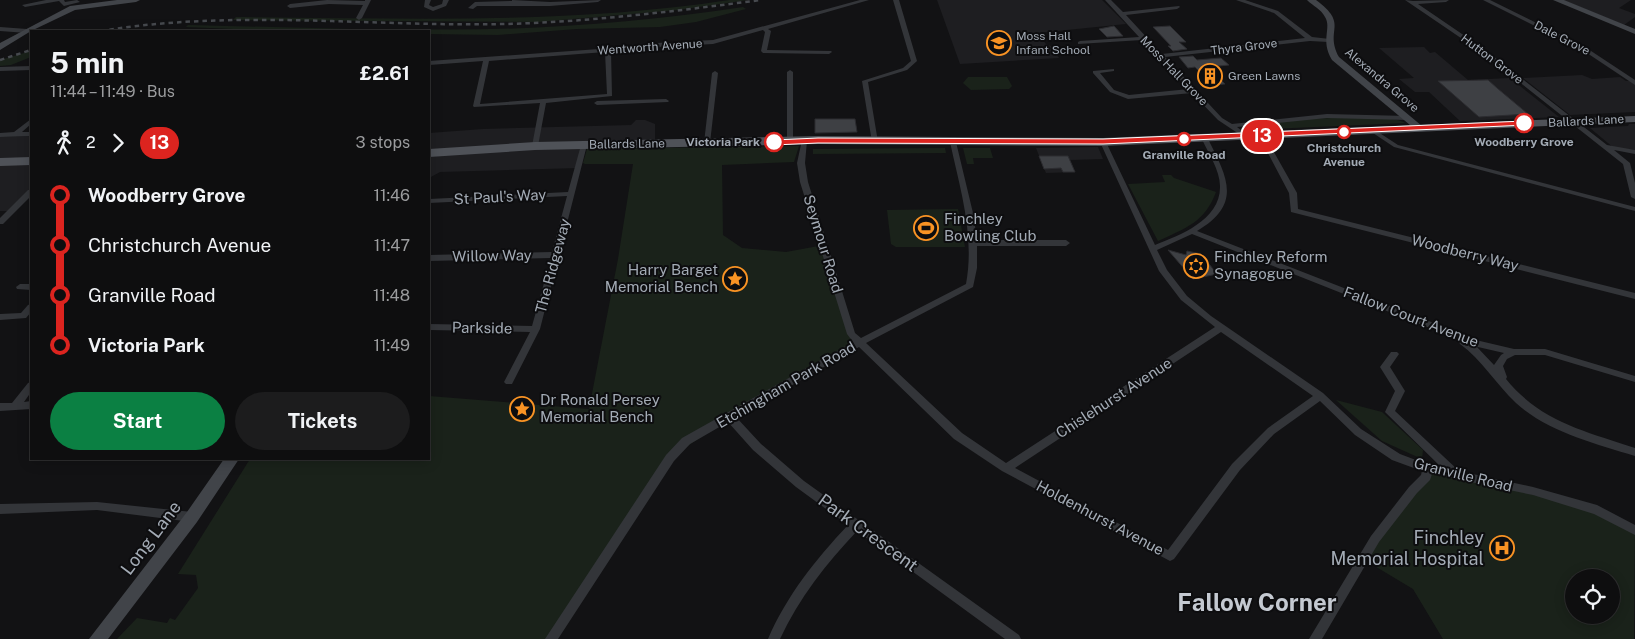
<!DOCTYPE html>
<html lang="en">
<head>
<meta charset="utf-8">
<style>
	:root { --surface:#0e0e0f; --page:#1c1c1d; --text:#f1f3f6; --muted:#9b9c9e; --line:#2e2e2f; --accent:#0b8043 }
	body { margin:0; font-family:"Public Sans",sans-serif; background:var(--page); color:var(--text); height:100vh; display:flex; flex-direction:column; font-size:19px; white-space:nowrap }
	* { box-sizing:border-box; margin:0 }
	p { font-size:16px; color:var(--muted) }
	.icon { flex:none; width:28px; height:28px; fill:none; stroke:currentColor; stroke-width:2; stroke-linecap:round; stroke-linejoin:round }
	.map { position:relative; flex:1; overflow:hidden }
	.side { position:absolute; left:30px; top:30px; width:400px; height:430px; display:flex; flex-direction:column; background:var(--surface); border-radius:0px; box-shadow:0 2px 12px #0003,0 0 0 1px var(--line) }
	.side>* { flex:none }
	.badge { padding:0 10px; border-radius:16px; font-size:18px; line-height:32px }
	.controls { position:absolute; left:1565px; top:569px; display:grid; gap:10px }
	.controls a { display:grid; place-items:center; width:55px; height:55px; border-radius:50%; background:var(--surface); box-shadow:0 2px 12px #0003,0 0 0 1px var(--line); font-size:25px }
	.map>.badge { position:absolute; translate:-50% -50%; box-shadow:0 0 0 2px #fff }
	.legs { display:flex; align-items:center; gap:8px; height:55px; padding:0 20px; font-size:16px }
	.legs p { margin-inline-start:auto }
	.overview { display:flex; align-items:center; justify-content:space-between; height:85px; padding:0 20px }
	h1 { font-size:28px; font-weight:700; line-height:38px }
	.primary-button { display:flex; gap:10px; margin-top:auto; padding:10px 20px }
	.primary-button a { flex:1; height:58px; border-radius:30px; background:var(--accent); color:#fff; font-size:20px; font-weight:700; line-height:58px; text-align:center }
	.primary-button a+a { background:var(--page); color:var(--text) }
	ul { padding:0 20px; list-style:none }
	li { display:flex; align-items:center; gap:18px; height:50px; font-size:19px }
	li i { display:grid; place-items:center; width:8px; height:100%; margin:0 6px; background:currentColor }
	li i::after { content:''; width:12px; height:12px; margin:-6px; border:4px solid; border-radius:50%; background:var(--surface) }
	li p { margin-inline-start:auto }
	li:first-child i { background:linear-gradient(#0000 50%,currentColor 0) }
	li:last-child i { background:linear-gradient(currentColor 50%,#0000 0) }
	.map>svg:first-child { display:block }
	.built { fill:#1e1e21 }
	.green { fill:#1a221a; fill-rule:evenodd }
	.building { fill:#3e4044; stroke:#2c2c30 }
	.lines { fill:none; stroke-linecap:round; stroke-linejoin:round }
	.street { fill:#333539; fill-rule:evenodd }
	.secondary { fill:#414449; fill-rule:evenodd }
	.primary { fill:#4f5258; fill-rule:evenodd }
	.rail { stroke:#46494e; stroke-width:2.5; stroke-dasharray:4.5 4; stroke-linecap:butt }
	.line-1 { fill:#dc241f; stroke:#fff }
	.stop-1-dot { fill:#fff; stroke:#dc241f; stroke-width:2.5 }
	.labels { text-anchor:middle; stroke-width:4; stroke-linejoin:round; paint-order:stroke }
	.far-poi-label { font-size:12px; fill:#a3abb5; stroke:#0d0d0f; text-anchor:start }
	.far-street-label { font-size:12px; fill:#a3abb5; stroke:#0d0d0f }
	.far-stop-label { font-size:12px; font-weight:bold; fill:#a3abb5; stroke:#0d0d0f }
	.street-label { font-size:15px; fill:#a3abb5; stroke:#0d0d0f }
	.poi-label { font-size:15px; fill:#a3abb5; stroke:#0d0d0f; text-anchor:start }
	.near-street-label { font-size:18px; fill:#a3abb5; stroke:#0d0d0f }
	.near-poi-label { font-size:18px; fill:#a3abb5; stroke:#0d0d0f; text-anchor:end }
	.near-district-label { font-size:24px; font-weight:bold; fill:#c4c9d1; stroke:#0d0d0f }
</style>
</head>
<body>
<div class="map">
<svg width="1635" height="639" viewBox="0 0 1635 639">
	<rect width="100%" height="100%" fill="#121214"/>
	<!-- built -->
	<g class="built">
		<polygon points="937,0 1102,0 1126,24 1037,33 1046,44 1051,46 1059,58 960,64"/>
		<polygon points="1563,0 1631,0 1619,8 1635,14 1635,17 1624,25"/>
		<polygon points="1424,47 1430,53 1435,52 1468,80 1510,78 1559,117 1460,121 1429,92 1415,92 1399,79 1414,78 1379,48"/>
		<polygon points="1582,75 1592,79 1620,77 1626,81 1635,81 1635,112 1570,115 1523,78"/>
		<polygon points="636,120 645,120 655,124 655,140 586,141 579,168 440,172 429,178 429,133 483,129 631,125"/>
		<polygon points="1629,124 1635,124 1635,150 1614,148 1590,128 1628,126"/>
		<polygon points="31,136 31,195 28,195 11,211 0,211 0,137"/>
		<polygon points="1098,147 1103,159 1070,160 1075,172 1046,173 1036,148"/>
	</g>
	<!-- green -->
	<g class="green">
		<path d="M729,0H748L678,10L538,22L233,20L236,17C400,18 566,25 729,0Z"/>
		<path d="M743,7L746,9L696,22L660,27L577,29L498,35L429,34V31H398L401,29C516,32 630,24 743,7Z"/>
		<polygon points="188,25 394,30 282,31 186,27"/>
		<polygon points="31,51 31,57 11,65 0,66 0,60"/>
		<polygon points="968,77 1007,77 1012,86 1009,89 971,90 963,83"/>
		<path d="M1302,119C1322,119 1392,114 1405,123L1245,130L1241,128Z"/>
		<polygon points="799,146 794,162 722,165 723,235 742,248 786,252 824,245 851,335 859,342 732,416 670,458 551,639 117,639 137,618 167,623 170,618 175,620 198,588 196,575 178,574 250,459 429,459 429,396 589,409 618,259 633,164 585,164 583,163 587,149"/>
		<polygon points="945,148 946,153 813,154 813,149"/>
		<polygon points="963,148 990,148 993,158 973,158 974,164 967,164"/>
		<path d="M1162,175H1171L1174,178L1216,192C1205,222 1186,228 1158,241L1128,184L1165,182Z"/>
		<polygon points="958,209 965,247 896,247 891,244 887,210"/>
		<polygon points="1336,400 1382,412 1423,450 1422,459 1382,441"/>
		<path d="M1431,470L1597,510L1635,530L1634,639H1443L1413,589L1363,559ZM1574,578H1611V615H1574Z"/>
	</g>
	<!-- building -->
	<g class="building">
		<polygon points="1114,26 1123,36 1107,37 1099,29"/>
		<polygon points="1170,26 1186,42 1179,42 1187,49 1173,51 1168,46 1171,46 1153,27"/>
		<polygon points="1193,56 1197,60 1221,58 1229,65 1208,67 1225,84 1212,85 1195,67 1188,68 1179,57"/>
		<polygon points="1488,80 1497,88 1528,114 1479,117 1438,81"/>
		<polygon points="815,119 855,119 857,132 815,133"/>
		<polygon points="1039,156 1068,156 1075,172 1063,172 1061,168 1044,169"/>
		<polygon points="1168,250 1186,255 1187,251 1201,254 1217,274 1193,279"/>
	</g>
	<g class="lines">
		<!-- street -->
		<g class="street">
			<polygon points="46,0 64,0 65,2 77,0 80,2 64,6 59,1 25,7 22,5"/>
			<polygon points="327,0 365,1 365,0 371,0 362,18 359,20 356,18 363,5 329,4 290,8 287,6 290,4"/>
			<polygon points="425,0 431,0 429,5 433,7 442,4 443,0 449,0 446,6 433,11 424,7"/>
			<polygon points="512,0 550,2 601,0 598,2 550,6 477,6 473,9 468,8 475,2 512,1"/>
			<path d="M860,0H869L768,29L771,31L767,50L831,51L832,52L829,54L763,53L761,51L765,32L763,30L713,44L638,48L611,51L612,96L546,103L538,146L535,148L532,146L540,103L474,107L473,106L483,61L429,65V61L599,49L638,44L713,40ZM605,52L607,94L480,104L489,61Z"/>
			<polygon points="893,0 899,0 917,61 907,70 868,82 878,142 875,144 872,142 862,81 903,68 911,61"/>
			<polygon points="1105,0 1111,0 1123,12 1179,6 1180,7 1177,9 1126,15 1162,54 1305,38 1274,13 1236,0 1245,0 1278,11 1312,37 1330,39 1331,40 1328,42 1310,41 1165,57 1222,118 1232,124 1327,114 1407,116 1410,118 1407,120 1327,118 1237,127 1247,135 1248,136 1245,138 1218,120 1192,93 1128,99 1110,92 1093,73 1093,71 1114,69 1114,71 1100,73 1114,90 1129,95 1189,89 1142,40 1078,44 1078,42 1080,41 1139,37"/>
			<polygon points="1405,0 1413,1 1449,0 1446,2 1418,4 1484,49 1607,145 1635,150 1635,154 1614,150 1630,163 1635,183 1635,199 1631,197 1623,164 1480,51"/>
			<polygon points="1483,0 1490,0 1585,47 1635,80 1635,85 1581,49"/>
			<polygon points="0,27 27,29 30,31 27,33 0,31"/>
			<polygon points="31,66 31,70 0,71 0,67"/>
			<polygon points="790,70 793,72 793,143 790,145 787,143 787,72"/>
			<polygon points="715,71 718,73 710,143 707,145 704,143 712,73"/>
			<polygon points="666,99 669,101 668,102 597,105 594,103 597,101"/>
			<polygon points="31,119 31,124 22,132 31,132 31,136 0,137 0,133 14,132"/>
			<polygon points="1372,128 1398,145 1635,207 1635,211 1394,147 1370,131 1370,129"/>
			<polygon points="1262,134 1265,136 1297,193 1298,209 1635,293 1635,299 1291,212 1289,193 1259,136"/>
			<path d="M1205,137L1208,139C1227,177 1243,204 1197,231L1480,341L1514,349H1545L1635,376V382L1545,355H1515L1507,359L1503,366L1507,377L1506,379C1541,422 1585,431 1635,448V456C1594,443 1548,432 1516,403C1496,384 1482,360 1460,344L1459,342L1460,340L1192,234L1157,250L1167,270L1187,296L1211,316L1323,393L1361,429L1400,454L1429,465L1442,468L1385,412L1395,391L1380,367L1391,352H1397L1399,354L1390,367L1405,391L1395,411L1459,471L1533,487L1597,505L1635,525V535L1594,514L1533,495L1432,474L1430,480L1417,493L1379,542L1322,639H1309L1371,536L1409,487L1421,475L1422,471L1392,460L1355,435L1320,401L1274,434L1240,470L1174,559L1170,561L1002,471L954,439L859,347L736,417L761,444L804,481L1019,635L1021,639H1005L857,531C826,564 799,598 780,639H768C787,595 816,559 848,525L796,487L753,450L728,422L690,444L674,461L558,639H545L666,455L682,438L853,342L847,334L800,182L797,163L802,140H806L807,141L805,163L808,182L855,333L861,338L966,284C975,235 960,189 950,142L951,141L953,140L956,142L973,213L977,240H1066L1070,243L1066,246H977V268L973,287L866,343L962,433L1006,463L1215,327L1181,300L1159,271L1100,142L1103,140L1106,142L1155,245C1180,235 1221,220 1220,186C1220,170 1208,153 1202,139ZM1221,332L1313,396L1268,428L1232,464L1168,550L1015,468ZM1476,346L1478,347L1504,353L1501,355L1494,365Z"/>
			<polygon points="584,143 587,145 540,329 512,384 506,384 504,382 530,332 429,330 429,324 532,326 551,258 429,261 429,255 552,252 567,196 429,203 429,199 568,192 581,145"/>
			<polygon points="28,190 31,190 31,196 3,224 0,224 0,218"/>
			<polygon points="20,284 31,284 31,290 17,289 16,287"/>
			<polygon points="31,304 31,312 26,318 0,320 0,314 21,313 28,305"/>
			<polygon points="31,382 31,392 24,402 31,401 31,409 0,411 0,403 12,403 28,383"/>
			<polygon points="97,502 192,512 196,514 197,517 196,520 192,522 97,510 0,514 0,504"/>
		</g>
		<!-- secondary -->
		<g class="secondary">
			<polygon points="117,0 140,0 136,2 75,10 31,31 0,50 0,43 70,6"/>
			<path d="M1307,0H1316C1350,25 1324,29 1339,57L1422,126V130H1416L1332,60C1320,40 1332,28 1325,17C1321,9 1313,6 1307,0Z"/>
			<polygon points="1553,0 1564,0 1635,29 1635,34"/>
			<polygon points="224,459 239,459 197,522 108,639 89,639 187,512"/>
		</g>
		<!-- primary -->
		<g class="primary">
			<polygon points="1635,116 1635,122 1103,146 818,144 535,150 429,157 429,149 535,142 818,136 1103,138"/>
			<polygon points="31,157 31,165 0,166 0,158"/>
		</g>
		<!-- rail -->
		<g class="rail">
			<path d="M101,31C234,9 371,27 505,24C590,22 676,11 761,0"/>
			<polyline points="0,60 31,50"/>
		</g>
	</g>
	<!-- line-1 -->
	<polygon class="line-1" points="1524,121 1527,122 1527,125 1103,144 818,143 774,145 770,142 774,140 818,138 1103,139"/>
	<!-- icons -->
	<defs>
		<symbol id="school-ring" viewBox="-11 -11 22 22"><circle r="9.5" fill="#0d0d0f" stroke="#f99324" stroke-width="1.5"/><path d="M0-5L7-2L0 1L-7-2ZM-4 1L0 2.5L4 1V4Q0 6-4 4Z" fill="#f99324"/></symbol>
		<symbol id="building-ring" viewBox="-11 -11 22 22"><circle r="9.5" fill="#0d0d0f" stroke="#f99324" stroke-width="1.5"/><path d="M-4-6H4V6H1V3H-1V6H-4ZM-2.5-4.3h1.7v1.8h-1.7ZM.8-4.3h1.7v1.8H.8ZM-2.5-1h1.7V.8h-1.7ZM.8-1h1.7V.8H.8Z" fill="#f99324"/></symbol>
		<symbol id="stadium-ring" viewBox="-11 -11 22 22"><circle r="9.5" fill="#0d0d0f" stroke="#f99324" stroke-width="1.5"/><path d="M0-5a6.5 5 0 1 0 0 10a6.5 5 0 1 0 0-10ZM-3.5-1.8h7v3.6h-7Z" fill="#f99324"/></symbol>
		<symbol id="synagogue-ring" viewBox="-11 -11 22 22"><circle r="9.5" fill="#0d0d0f" stroke="#f99324" stroke-width="1.5"/><path d="M0-6.5L5.6 3.2H-5.6ZM0 6.5L5.6-3.2H-5.6Z" fill="#f99324"/></symbol>
		<symbol id="sight-ring" viewBox="-11 -11 22 22"><circle r="9.5" fill="#0d0d0f" stroke="#f99324" stroke-width="1.5"/><path d="M0-6L1.8-2.2L6-1.7L2.9 1.2L3.7 5.4L0 3.3L-3.7 5.4L-2.9 1.2L-6-1.7L-1.8-2.2Z" fill="#f99324"/></symbol>
		<symbol id="hospital-ring" viewBox="-11 -11 22 22"><circle r="9.5" fill="#0d0d0f" stroke="#f99324" stroke-width="1.5"/><path d="M-5-5h3v3.5h4V-5h3V5h-3V1.5h-4V5h-3Z" fill="#f99324"/></symbol>
	</defs>
	<g fill-rule="evenodd">
		<use href="#school-ring" x="985" y="29" width="28" height="28"/>
		<use href="#building-ring" x="1196" y="62" width="28" height="28"/>
		<use href="#stadium-ring" x="912" y="214" width="28" height="28"/>
		<use href="#synagogue-ring" x="1182" y="252" width="28" height="28"/>
		<use href="#sight-ring" x="721" y="265" width="28" height="28"/>
		<use href="#sight-ring" x="508" y="395" width="28" height="28"/>
		<use href="#hospital-ring" x="1488" y="534" width="28" height="28"/>
	</g>
	<!-- markers -->
	<g class="stop-1-dot">
		<circle cx="1524" cy="123" r="9"/>
		<circle cx="1344" cy="132" r="6"/>
		<circle cx="1184" cy="139" r="6"/>
		<circle cx="774" cy="142" r="9"/>
	</g>
	<g class="labels">
		<!-- far-poi labels -->
		<g class="far-poi-label">
			<text x="1016" y="40">Moss Hall<tspan x="1016" dy="14">Infant School</tspan></text>
			<text x="1228" y="80">Green Lawns</text>
		</g>
		<!-- far-street labels -->
		<g class="far-street-label">
			<text transform="translate(1562 38) rotate(27)" y="4">Dale Grove</text>
			<text transform="translate(650 47) rotate(-4)" y="4">Wentworth Avenue</text>
			<text transform="translate(1244 47) rotate(-7)" y="4">Thyra Grove</text>
			<text transform="translate(1492 59) rotate(37)" y="4">Hutton Grove</text>
			<text transform="translate(1174 71) rotate(46)" y="4">Moss Hall Grove</text>
			<text transform="translate(1382 80) rotate(40)" y="4">Alexandra Grove</text>
			<text transform="translate(1586 121) rotate(-3)" y="4">Ballards Lane</text>
			<text transform="translate(627 144) rotate(-1)" y="4">Ballards Lane</text>
		</g>
		<!-- far-stop labels -->
		<g class="far-stop-label">
			<text x="760" y="146" text-anchor="end">Victoria Park</text>
			<text x="1524" y="146">Woodberry Grove</text>
			<text x="1344" y="152">Christchurch<tspan x="1344" dy="14">Avenue</tspan></text>
			<text x="1184" y="159">Granville Road</text>
		</g>
		<!-- street labels -->
		<g class="street-label">
			<text transform="translate(500 197) rotate(-3)" y="5">St Paul's Way</text>
			<text transform="translate(823 244) rotate(73)" y="5">Seymour Road</text>
			<text transform="translate(1465 253) rotate(14)" y="5">Woodberry Way</text>
			<text transform="translate(492 256) rotate(-1)" y="5">Willow Way</text>
			<text transform="translate(553 266) rotate(-75)" y="5">The Ridgeway</text>
			<text transform="translate(1411 317) rotate(21)" y="5">Fallow Court Avenue</text>
			<text transform="translate(482 328) rotate(1)" y="5">Parkside</text>
			<text transform="translate(786 385) rotate(-30)" y="5">Etchingham Park Road</text>
			<text transform="translate(1114 398) rotate(-33)" y="5">Chislehurst Avenue</text>
			<text transform="translate(1463 475) rotate(14)" y="5">Granville Road</text>
			<text transform="translate(1100 518) rotate(28)" y="5">Holdenhurst Avenue</text>
		</g>
		<!-- poi labels -->
		<g class="poi-label">
			<text x="944" y="224">Finchley<tspan x="944" dy="17">Bowling Club</tspan></text>
			<text x="1214" y="262">Finchley Reform<tspan x="1214" dy="17">Synagogue</tspan></text>
			<text x="718" y="275" text-anchor="end">Harry Barget<tspan x="718" dy="17">Memorial Bench</tspan></text>
			<text x="540" y="405">Dr Ronald Persey<tspan x="540" dy="17">Memorial Bench</tspan></text>
		</g>
		<!-- near-street labels -->
		<g class="near-street-label">
			<text transform="translate(868 533) rotate(36)" y="6">Park Crescent</text>
			<text transform="translate(151 538) rotate(-53)" y="6">Long Lane</text>
		</g>
		<!-- near-poi labels -->
		<g class="near-poi-label">
			<text x="1484" y="544">Finchley<tspan x="1484" dy="21">Memorial Hospital</tspan></text>
		</g>
		<!-- near-district labels -->
		<g class="near-district-label">
			<text x="1257" y="611">Fallow Corner</text>
		</g>
	</g>
</svg>
<div class="controls">
<a><svg class="icon" aria-label="locate" viewBox="0 0 24 24"><circle cx="12" cy="12" r="6"/><path d="M12 2v4M12 18v4M2 12h4M18 12h4"/></svg></a>
</div>
<b class="badge" style="left:1262px;top:136px;background:#dc241f;color:#fff">13</b>
<section class="side">
<div class="overview"><div><h1>5 min</h1><p>11:44 – 11:49 · Bus</p></div><b>£2.61</b></div>
<div class="legs"><svg class="icon" aria-label="walk" viewBox="0 0 24 24"><circle cx="13" cy="4" r="2"/><path d="M13 8l-2 6 4 7M11 14l-3 7M7 12l3-4h3l4 4"/></svg>2<svg class="icon" aria-label="forward" viewBox="0 0 24 24"><path d="M9 5l7 7-7 7"/></svg><b class="badge" style="background:#dc241f;color:#fff">13</b><p>3 stops</p></div>
<ul>
<li><i style="color:#dc241f"></i><b>Woodberry Grove</b><p>11:46</p></li>
<li><i style="color:#dc241f"></i><span>Christchurch Avenue</span><p>11:47</p></li>
<li><i style="color:#dc241f"></i><span>Granville Road</span><p>11:48</p></li>
<li><i style="color:#dc241f"></i><b>Victoria Park</b><p>11:49</p></li>
</ul>
<div class="primary-button"><a>Start</a><a>Tickets</a></div>
</section>
</div>
</body>
</html>
